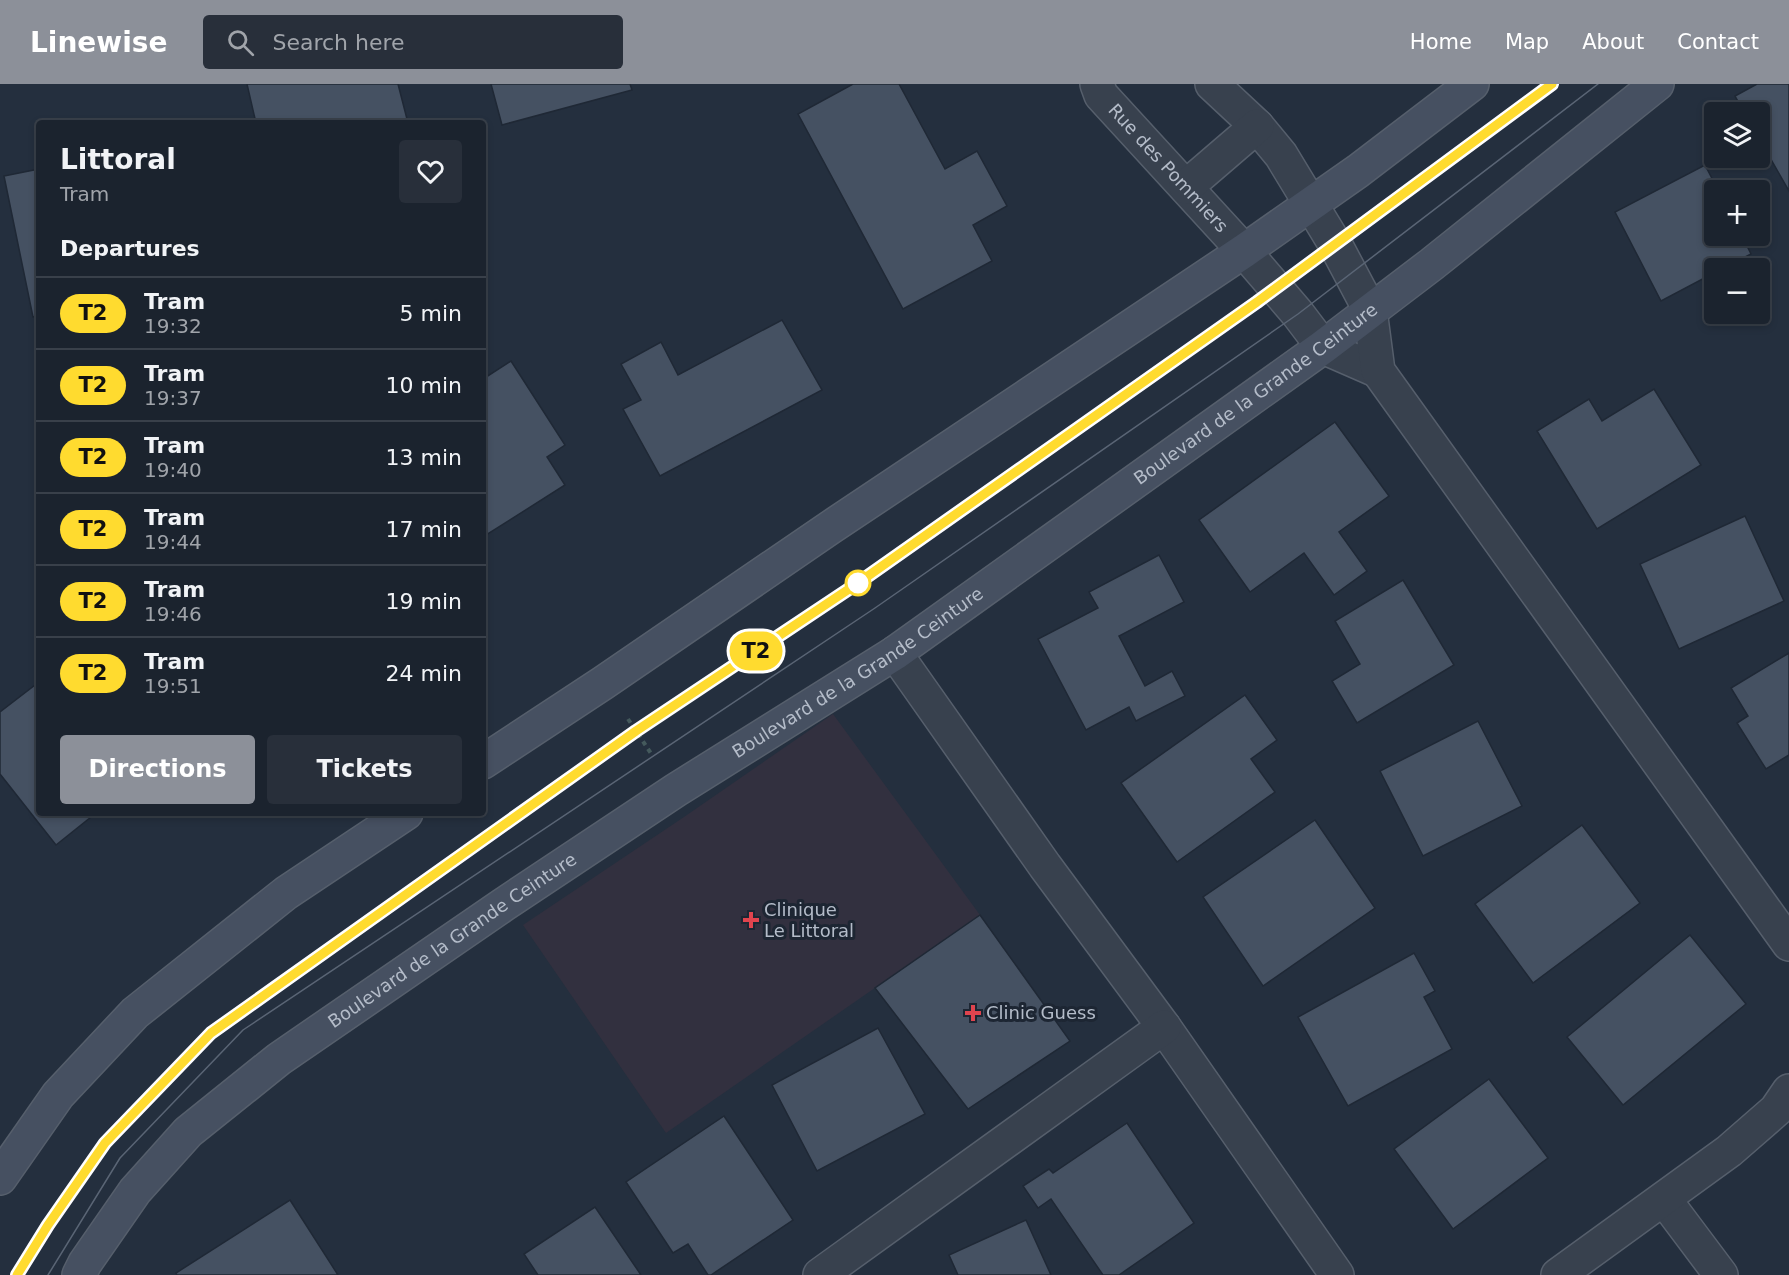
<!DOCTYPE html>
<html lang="en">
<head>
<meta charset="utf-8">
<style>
	:root { --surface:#1b232e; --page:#282f3a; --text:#f1f3f6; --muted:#a0a4aa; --line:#39404a; --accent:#8c9099 }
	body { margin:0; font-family:"DejaVu Sans",sans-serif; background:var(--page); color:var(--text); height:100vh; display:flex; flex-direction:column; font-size:22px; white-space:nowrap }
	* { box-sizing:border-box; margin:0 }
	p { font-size:20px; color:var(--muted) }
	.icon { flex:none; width:33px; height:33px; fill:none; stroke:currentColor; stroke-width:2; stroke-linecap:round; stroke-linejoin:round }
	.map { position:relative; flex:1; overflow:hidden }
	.details { position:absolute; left:36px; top:36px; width:450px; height:696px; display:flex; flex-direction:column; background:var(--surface); border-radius:6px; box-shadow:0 3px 9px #0003,0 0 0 2px var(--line) }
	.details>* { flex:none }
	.badge { padding:0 12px; border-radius:20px; font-size:21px; line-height:39px }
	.fabs { position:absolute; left:1704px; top:18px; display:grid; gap:12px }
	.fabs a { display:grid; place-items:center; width:66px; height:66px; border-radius:6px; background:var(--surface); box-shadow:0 3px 9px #0003,0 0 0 2px var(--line); font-size:30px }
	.map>.badge { position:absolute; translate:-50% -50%; box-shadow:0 0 0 3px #fff }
	h2 { padding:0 24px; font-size:22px; line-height:54px }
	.round { display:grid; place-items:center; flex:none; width:63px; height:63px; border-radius:6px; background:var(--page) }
	.head { display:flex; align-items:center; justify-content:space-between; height:102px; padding:0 24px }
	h1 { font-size:28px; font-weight:600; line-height:45px }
	.action { display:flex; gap:12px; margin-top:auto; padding:12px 24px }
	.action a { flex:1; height:69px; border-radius:6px; background:var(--accent); color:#fff; font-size:24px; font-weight:600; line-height:69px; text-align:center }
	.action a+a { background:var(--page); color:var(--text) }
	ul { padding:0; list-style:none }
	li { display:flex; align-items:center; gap:18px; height:72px; padding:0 24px; border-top:2px solid var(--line) }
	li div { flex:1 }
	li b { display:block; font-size:22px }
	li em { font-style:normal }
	li .badge { min-width:66px; font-weight:700; text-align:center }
	header { display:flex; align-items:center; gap:36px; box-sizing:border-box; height:84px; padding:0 30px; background:var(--accent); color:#fff }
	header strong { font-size:28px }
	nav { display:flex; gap:33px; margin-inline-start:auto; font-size:21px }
	.search { width:420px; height:54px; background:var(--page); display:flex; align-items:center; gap:15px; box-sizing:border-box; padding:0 21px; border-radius:6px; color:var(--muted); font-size:22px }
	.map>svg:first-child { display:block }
	.medical { fill:#32303f }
	.building { fill:#455162; stroke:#1f2835; stroke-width:1.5 }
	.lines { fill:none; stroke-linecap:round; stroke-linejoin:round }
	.minor-casing { stroke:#565f6c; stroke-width:36 }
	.secondary-casing { stroke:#565f6c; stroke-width:36 }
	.path { stroke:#44595c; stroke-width:4; stroke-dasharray:4.5 4.5; stroke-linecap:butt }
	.minor { stroke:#38414e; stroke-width:33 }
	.secondary { stroke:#465061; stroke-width:33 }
	.tram { stroke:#5a6575; stroke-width:1.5 }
	.line-casing { stroke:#fff; stroke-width:14 }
	.line { stroke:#ffdb2f; stroke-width:9 }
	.stop-dot { fill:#fff; stroke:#ffdb2f; stroke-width:3 }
	.health-dot { fill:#e0444e; stroke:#1d2633; stroke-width:2 }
	.labels { text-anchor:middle; stroke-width:6; stroke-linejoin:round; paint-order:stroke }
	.street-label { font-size:18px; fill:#b4bcc9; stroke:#1d2633 }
	.poi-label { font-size:18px; fill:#b4bcc9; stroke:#1d2633; text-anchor:start }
</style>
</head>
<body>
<header>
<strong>Linewise</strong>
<div class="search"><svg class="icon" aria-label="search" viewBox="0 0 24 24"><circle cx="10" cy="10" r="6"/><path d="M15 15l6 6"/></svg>Search here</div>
<nav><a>Home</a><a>Map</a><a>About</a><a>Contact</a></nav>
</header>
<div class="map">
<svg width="1789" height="1191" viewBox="0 0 1789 1191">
	<rect width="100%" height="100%" fill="#242f3e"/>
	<!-- medical -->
	<polygon class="medical" points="833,630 980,831 666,1049 523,841 684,733"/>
	<!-- building -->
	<g class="building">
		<polygon points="247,0 398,0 408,39 256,39"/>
		<polygon points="491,0 630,0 632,6 502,41"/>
		<polygon points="853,0 899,0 945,85 977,67 1007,122 973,141 992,177 903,225 798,30"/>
		<polygon points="1757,0 1789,0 1789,107 1760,56 1760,28 1744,28 1735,12"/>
		<polygon points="1705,81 1718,106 1714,106 1714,152 1742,152 1751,170 1723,184 1714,184 1714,189 1661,217 1615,128"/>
		<polygon points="39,85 39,232 33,233 4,92"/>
		<polygon points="782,236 822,306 660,392 623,325 641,316 621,280 661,258 678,291"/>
		<polygon points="511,277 565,361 547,373 565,401 483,453 483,295"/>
		<polygon points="1654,305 1701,381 1597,445 1537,347 1589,315 1602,337"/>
		<polygon points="1335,338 1389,412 1339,448 1367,487 1334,511 1304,469 1250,508 1199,436"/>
		<polygon points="1745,432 1784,517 1679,565 1640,480"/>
		<polygon points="1159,471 1184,518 1119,552 1145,602 1172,587 1185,612 1136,637 1129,623 1086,646 1038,555 1098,524 1089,508"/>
		<polygon points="1403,496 1454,581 1357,639 1332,597 1360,580 1335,537"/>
		<polygon points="1789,569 1789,671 1766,685 1737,639 1748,632 1731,604"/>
		<polygon points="39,598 39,729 96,729 56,761 0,690 0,628"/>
		<polygon points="1245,611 1277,656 1251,675 1275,708 1177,778 1121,699"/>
		<polygon points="1478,637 1522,722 1423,772 1380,687"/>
		<polygon points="1315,736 1375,824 1263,902 1203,813"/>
		<polygon points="1582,741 1640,819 1533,899 1475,820"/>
		<polygon points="980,831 1070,957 968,1025 875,904"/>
		<polygon points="1690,851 1746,920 1623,1021 1567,953"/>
		<polygon points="1414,869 1435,907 1424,913 1452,965 1348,1022 1298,933"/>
		<polygon points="878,944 925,1030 817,1087 772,1001"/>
		<polygon points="1489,995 1548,1074 1453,1145 1394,1065"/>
		<polygon points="724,1032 793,1136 711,1191 708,1191 688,1160 673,1169 626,1098"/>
		<polygon points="1127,1039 1194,1139 1119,1191 1103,1191 1051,1115 1038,1124 1023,1102 1049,1085 1053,1089"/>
		<polygon points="290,1116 338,1191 177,1191 176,1189"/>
		<polygon points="595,1123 641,1191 538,1191 524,1170"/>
		<polygon points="1026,1136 1051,1191 958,1191 949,1171"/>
	</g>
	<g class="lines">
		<defs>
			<g id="minor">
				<path id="s1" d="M1097,0L1101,11L1244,167L1298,230L1323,263L1378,287"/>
				<polyline points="1212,0 1257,42 1281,71 1335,160 1370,226 1378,287 1789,860"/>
				<polyline points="1186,103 1257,42"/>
				<polyline points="895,569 1045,782 1164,943 1337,1191"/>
				<polyline points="1664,1115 1721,1191"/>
				<polyline points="820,1191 1164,943"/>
				<polyline points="1558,1191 1729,1067 1776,1026 1789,1007"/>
			</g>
			<g id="secondary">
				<polyline points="483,678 603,599 831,443 1244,167 1358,87 1472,0"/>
				<polyline points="0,1094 58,1011 135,929 286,809 406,729"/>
				<path id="s2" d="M79,1191L85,1179L135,1107L188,1048L279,975L503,821L676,706L895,569L1323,263L1432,180L1657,0"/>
			</g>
		</defs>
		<!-- minor casing -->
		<use href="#minor" class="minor-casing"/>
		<!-- secondary casing -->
		<use href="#secondary" class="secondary-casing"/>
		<!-- path -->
		<polyline class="path" points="628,635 652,671"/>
		<!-- minor -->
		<use href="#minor" class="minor"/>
		<!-- secondary -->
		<use href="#secondary" class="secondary"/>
		<!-- tram -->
		<g class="tram">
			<polyline points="17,1191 48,1141 106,1059 211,949 636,647 858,499 1276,204 1552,0"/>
			<polyline points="48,1191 120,1074 243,946 875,524 1298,230 1598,0"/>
		</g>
	</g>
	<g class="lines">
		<defs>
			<polyline id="line" points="17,1191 48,1141 105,1059 211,949 636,647 858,499 1257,218 1552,0"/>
		</defs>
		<!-- line casing -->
		<use href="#line" class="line-casing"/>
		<!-- line -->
		<use href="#line" class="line"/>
	</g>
	<!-- markers -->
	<circle class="stop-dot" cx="858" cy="499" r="12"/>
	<g class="health-dot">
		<path d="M748 827h6v6h6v6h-6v6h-6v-6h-6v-6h6z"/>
		<path d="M970 920h6v6h6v6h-6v6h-6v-6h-6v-6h6z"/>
	</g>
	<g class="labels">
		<!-- street labels -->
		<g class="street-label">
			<text dy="6" stroke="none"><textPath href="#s1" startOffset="111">Rue des Pommiers</textPath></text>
			<text dy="6" stroke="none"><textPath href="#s2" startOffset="1479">Boulevard de la Grande Ceinture</textPath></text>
			<text dy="6" stroke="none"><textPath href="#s2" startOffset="993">Boulevard de la Grande Ceinture</textPath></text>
			<text dy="6" stroke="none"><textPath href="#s2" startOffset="507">Boulevard de la Grande Ceinture</textPath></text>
		</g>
		<!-- poi labels -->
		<g class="poi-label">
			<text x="764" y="832">Clinique<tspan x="764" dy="21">Le Littoral</tspan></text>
			<text x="986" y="935">Clinic Guess</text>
		</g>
	</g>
</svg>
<div class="fabs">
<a><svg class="icon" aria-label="layers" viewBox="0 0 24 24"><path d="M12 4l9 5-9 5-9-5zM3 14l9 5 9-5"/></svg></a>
<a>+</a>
<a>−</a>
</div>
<b class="badge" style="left:756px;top:567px;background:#ffdb2f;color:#111">T2</b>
<section class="details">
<div class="head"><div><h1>Littoral</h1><p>Tram</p></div><a class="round"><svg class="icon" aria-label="heart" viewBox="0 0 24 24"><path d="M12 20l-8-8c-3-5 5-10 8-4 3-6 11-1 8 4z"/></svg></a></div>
<h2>Departures</h2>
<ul>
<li><span class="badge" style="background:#ffdb2f;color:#111">T2</span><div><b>Tram</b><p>19:32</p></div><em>5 min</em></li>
<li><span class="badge" style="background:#ffdb2f;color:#111">T2</span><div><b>Tram</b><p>19:37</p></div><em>10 min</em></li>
<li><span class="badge" style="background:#ffdb2f;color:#111">T2</span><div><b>Tram</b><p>19:40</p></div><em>13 min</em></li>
<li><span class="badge" style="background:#ffdb2f;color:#111">T2</span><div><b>Tram</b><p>19:44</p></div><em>17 min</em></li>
<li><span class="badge" style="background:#ffdb2f;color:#111">T2</span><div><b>Tram</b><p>19:46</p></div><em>19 min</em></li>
<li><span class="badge" style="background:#ffdb2f;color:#111">T2</span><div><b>Tram</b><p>19:51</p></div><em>24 min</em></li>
</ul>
<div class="action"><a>Directions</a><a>Tickets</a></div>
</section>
</div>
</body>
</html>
